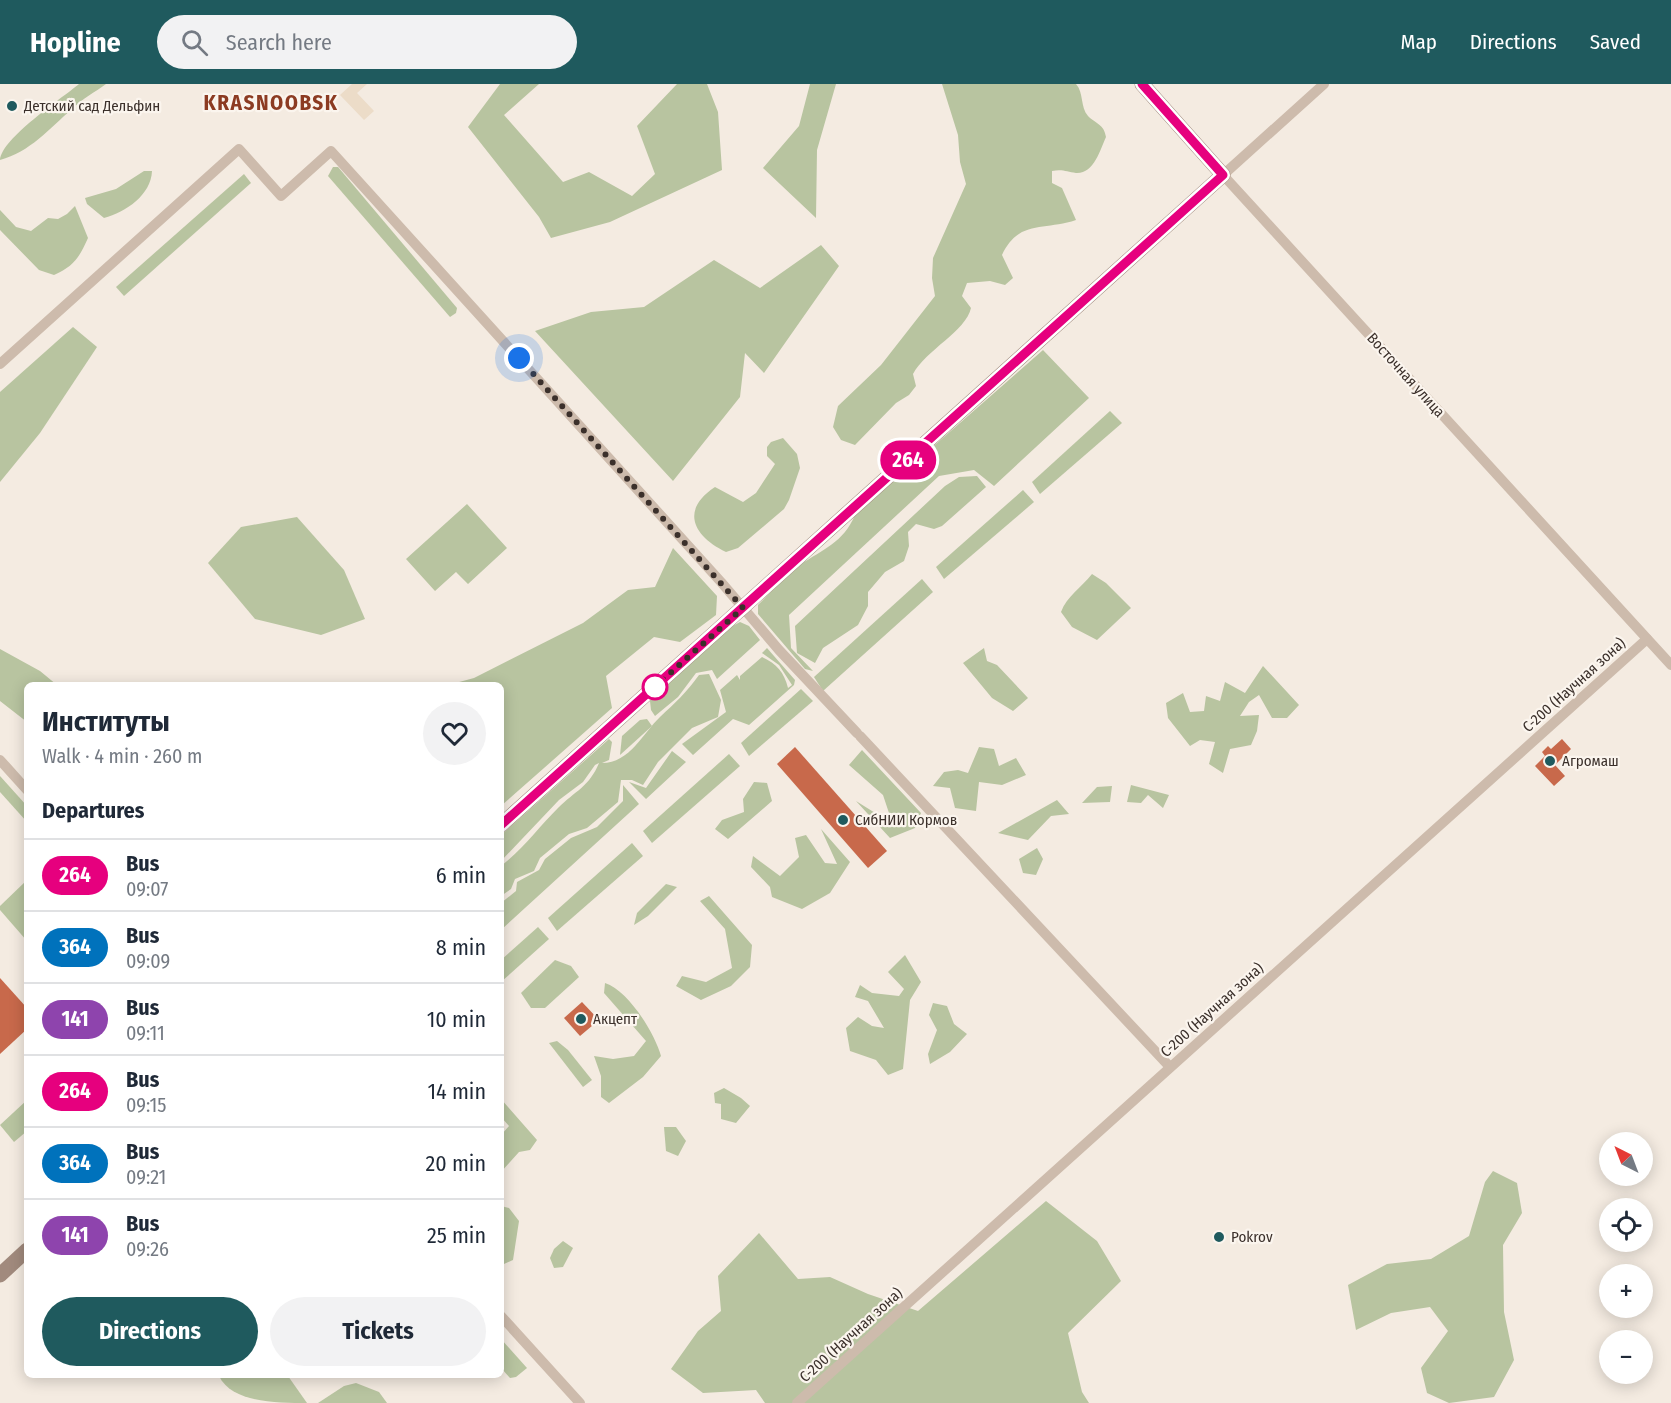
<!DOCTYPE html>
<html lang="en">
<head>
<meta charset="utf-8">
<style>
	:root { --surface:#fff; --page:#f2f2f3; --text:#1f2937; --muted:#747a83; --line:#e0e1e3; --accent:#1f5a5e }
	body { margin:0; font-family:"Fira Sans Condensed",sans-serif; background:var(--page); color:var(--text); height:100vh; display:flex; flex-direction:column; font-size:22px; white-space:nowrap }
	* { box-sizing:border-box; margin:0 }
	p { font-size:20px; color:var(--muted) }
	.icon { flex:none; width:33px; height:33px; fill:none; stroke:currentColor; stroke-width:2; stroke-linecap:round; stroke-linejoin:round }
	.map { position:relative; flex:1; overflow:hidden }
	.drawer { position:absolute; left:24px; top:598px; width:480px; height:696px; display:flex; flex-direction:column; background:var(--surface); border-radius:9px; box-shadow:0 3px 15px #0003 }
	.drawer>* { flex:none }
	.badge { padding:0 12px; border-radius:20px; font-size:21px; line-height:39px }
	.needle { width:39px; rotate:318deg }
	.fabs { position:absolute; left:1599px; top:1048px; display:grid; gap:12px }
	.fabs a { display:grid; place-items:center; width:54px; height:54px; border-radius:50%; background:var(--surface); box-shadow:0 3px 15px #0003; font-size:30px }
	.you { position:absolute; width:30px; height:30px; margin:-15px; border:4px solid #fff; border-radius:50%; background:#1a73e8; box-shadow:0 0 0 9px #1a73e833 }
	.map>.badge { position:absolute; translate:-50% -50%; box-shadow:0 0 0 3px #fff }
	h2 { padding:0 18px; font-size:22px; line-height:54px }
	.round { display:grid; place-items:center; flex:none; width:63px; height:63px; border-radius:32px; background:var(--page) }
	.headline { display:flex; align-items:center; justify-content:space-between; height:102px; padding:0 18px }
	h1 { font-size:28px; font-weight:700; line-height:45px }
	.cta { display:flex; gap:12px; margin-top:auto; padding:12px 18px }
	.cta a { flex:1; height:69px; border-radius:36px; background:var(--accent); color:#fff; font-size:24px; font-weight:700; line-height:69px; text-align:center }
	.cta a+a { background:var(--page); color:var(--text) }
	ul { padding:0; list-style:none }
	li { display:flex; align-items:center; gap:18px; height:72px; padding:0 18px; border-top:2px solid var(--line) }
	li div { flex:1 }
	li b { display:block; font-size:22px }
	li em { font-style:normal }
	li .badge { min-width:66px; font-weight:700; text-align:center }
	header { display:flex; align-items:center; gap:36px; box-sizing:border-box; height:84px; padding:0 30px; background:var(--accent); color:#fff }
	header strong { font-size:28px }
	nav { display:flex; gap:33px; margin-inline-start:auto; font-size:21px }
	.search { width:420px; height:54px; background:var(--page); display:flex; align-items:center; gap:15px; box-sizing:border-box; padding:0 21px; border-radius:33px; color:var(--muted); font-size:22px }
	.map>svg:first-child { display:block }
	.green { fill:#b8c4a0 }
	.plaza { fill:#ecdcc8 }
	.building { fill:#c8694b }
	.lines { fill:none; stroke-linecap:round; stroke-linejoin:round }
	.minor { stroke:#cdbbac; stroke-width:10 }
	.secondary { stroke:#a18a7d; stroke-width:15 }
	.line-casing { stroke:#fff; stroke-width:14 }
	.line { stroke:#e6007e; stroke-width:9 }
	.walk { stroke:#3b302b; stroke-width:6; stroke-dasharray:0 10.8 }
	.poi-dot { fill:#1f5a5e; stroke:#fbf5ee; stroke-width:2 }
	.stop-dot { fill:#fff; stroke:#e6007e; stroke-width:3 }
	.labels { text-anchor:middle; stroke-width:4.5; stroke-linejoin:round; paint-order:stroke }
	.poi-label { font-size:15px; fill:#3b302b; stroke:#fbf5ee; text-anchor:start }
	.street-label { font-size:15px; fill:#3b302b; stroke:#fbf5ee }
	.district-label { font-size:21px; font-weight:bold; letter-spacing:1.5px; fill:#8c3b22; stroke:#fbf5ee }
</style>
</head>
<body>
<header>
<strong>Hopline</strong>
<div class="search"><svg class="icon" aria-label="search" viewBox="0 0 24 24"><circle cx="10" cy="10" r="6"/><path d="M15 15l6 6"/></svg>Search here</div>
<nav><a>Map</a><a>Directions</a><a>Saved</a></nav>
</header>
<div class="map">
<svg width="1671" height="1319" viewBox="0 0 1671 1319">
	<rect width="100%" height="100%" fill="#f4ebe1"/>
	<!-- green -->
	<g class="green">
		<path d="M79,0H106C95,8 82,15 72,25C49,45 30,68 0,76C2,54 61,15 79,0Z"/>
		<polygon points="500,0 539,0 504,31 563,98 589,88 632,112 655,90 637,42 677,0 707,0 718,28 722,86 610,138 551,154 539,133 468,43"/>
		<polygon points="810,0 836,0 817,66 816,134 763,84 799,42"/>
		<path d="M942,0H1076C1084,9 1080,23 1088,32C1096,40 1104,40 1106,53C1100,66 1094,90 1076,89C1067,88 1063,85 1052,87V99L1062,104L1076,136C1044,147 1019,135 1002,171L1013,194L1005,201L990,197L967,199L962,212L971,224C966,247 926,266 913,290L916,302L909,311L896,319L855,361L841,356L833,343L838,322L881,281L935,212L932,194L933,174L966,100L960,78L958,51Z"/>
		<polygon points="333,83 338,83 457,224 456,229 450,233 328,92"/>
		<path d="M144,87H152C151,111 126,128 104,134L87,120L85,114L116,105Z"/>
		<polygon points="244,90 251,99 124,212 116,203"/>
		<path d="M75,122L88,154C79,174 74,182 54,191L39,186L0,146V126L16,143L31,147L48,134L58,135L67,130Z"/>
		<polygon points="821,161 839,182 764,289 745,269 740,313 673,397 535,247 591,228 644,223 714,176 760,204"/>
		<polygon points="73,243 97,263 40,349 0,398 0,308"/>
		<path d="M1043,266L1089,314L994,402L974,386L939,392L789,531L791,564L813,587L805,585L758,530V521C771,508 785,492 800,481C823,465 843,459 855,431Z"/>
		<polygon points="1110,327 1122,339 1040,410 1032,398"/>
		<path d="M783,354L797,370L800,384L789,416L784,425L738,464L726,468C693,452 680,426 715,403L743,418L756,409L775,380L767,372V363L771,358Z"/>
		<polygon points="977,392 986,403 942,442 934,445 916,440 908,448 909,462 904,477 885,488 868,508 868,522 858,541 823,564 815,579 797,569 795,542 945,402 959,393"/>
		<polygon points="1023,406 1034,418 944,495 936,483"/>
		<polygon points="467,420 507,464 468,500 456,488 435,507 406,475"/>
		<polygon points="297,433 344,486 365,535 321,551 255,535 208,479 241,443"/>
		<polygon points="673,464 717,512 716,531 680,558 654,553 606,592 612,624 501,722 501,602 448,601 474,594 583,539 628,506 655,503"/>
		<path d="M1092,490L1106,499L1131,524L1097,556L1072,543L1061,528C1067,512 1081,504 1092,490Z"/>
		<polygon points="922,495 933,508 823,607 814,593"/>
		<polygon points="740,538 749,542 760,556 717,595 712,586 696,589 678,613 655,632 651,626 650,617 729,544"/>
		<path d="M767,564L795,596L794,601L749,641L733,635L693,671L682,660L726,628L720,606L737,591L740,596V592L762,573C777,580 784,588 788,604L792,601L779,581L762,569Z"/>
		<polygon points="984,564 987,577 997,581 1028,614 1013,627 992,614 963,579"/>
		<polygon points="0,565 40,587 57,601 27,602 27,638 0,617"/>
		<polygon points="1263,582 1299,621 1287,634 1272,634 1259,611 1249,618 1240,632 1259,631 1257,647 1251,661 1230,665 1223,689 1209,680 1215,658 1200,656 1190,662 1168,634 1166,619 1183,609 1190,628 1204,627 1206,612 1220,617 1225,598 1245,609"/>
		<path d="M709,590L721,616L718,633L692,644L658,678L643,701L632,696H621L618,718L587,744L569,750L540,774L534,787L515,795L511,805L501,812V782C522,766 539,743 558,724C575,707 589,703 599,679L595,681L583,698L559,716L501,777V751L609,655L612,658L609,676L602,679C630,679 643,649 660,633C675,619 687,608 699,591Z"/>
		<polygon points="801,605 813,617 749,672 741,659"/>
		<polygon points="647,635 652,642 620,671 622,652 640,636"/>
		<polygon points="979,663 994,665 999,682 1016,674 1026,691 1002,701 979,698 976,727 955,724 950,704 933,702 944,688 958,686 968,689"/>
		<polygon points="862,666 921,729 915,744 890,754 856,717 880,732 890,732 883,711 849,681"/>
		<polygon points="672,667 686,678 646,715 629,698 646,704"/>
		<polygon points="729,670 740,682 652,759 643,747"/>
		<polygon points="0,692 27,722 27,738 0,708"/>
		<polygon points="754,698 767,699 772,717 728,755 715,745 722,736 744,728 743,715"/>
		<polygon points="623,701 639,720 501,846 501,819 516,807 517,798 539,786 545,775 571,754 597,743 623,717"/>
		<polygon points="1131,701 1169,711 1163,724 1148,711 1141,719 1127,718"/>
		<polygon points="1112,702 1110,718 1082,719 1097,703"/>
		<polygon points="1057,716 1069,730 1051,732 1028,756 998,749"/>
		<polygon points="821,745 850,778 830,809 802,825 772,813 770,803 751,783 753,772 780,792 799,773 795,754 806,751 825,779 837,780"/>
		<polygon points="632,759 643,772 557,847 548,834"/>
		<polygon points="1037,764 1043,775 1036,791 1023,789 1019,775"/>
		<polygon points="27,796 27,857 0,826 0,822"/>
		<polygon points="666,800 677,803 648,832 634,841 637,829"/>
		<polygon points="709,812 752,861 750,883 731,902 701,916 676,902 682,892 706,898 732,884 725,845 700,817"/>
		<polygon points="538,843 549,855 501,898 501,876"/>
		<polygon points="905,871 921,898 910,916 903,985 888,991 876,976 850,967 846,944 858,933 872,942 884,944 868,917 855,913 860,901 872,909 899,912 904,905 888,888"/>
		<polygon points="555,876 571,882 579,893 545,924 531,924 521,909"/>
		<path d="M605,899C629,907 655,950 661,972L643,993L609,1019L601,1013V992L594,972L613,975L634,972L646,957L604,909Z"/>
		<polygon points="933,919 947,922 954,940 967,950 950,968 930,980 928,970 937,946 929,931"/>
		<polygon points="557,957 568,966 592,996 583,1003 549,959"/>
		<polygon points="724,1004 741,1014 750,1022 736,1039 721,1035 721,1020 715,1019 714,1009"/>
		<polygon points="501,1015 537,1056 530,1066 519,1068 501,1088 501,1051 509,1042 501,1033"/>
		<polygon points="27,1016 27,1047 14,1058 0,1041"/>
		<polygon points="664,1043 676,1043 686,1057 678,1072 666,1067"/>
		<polygon points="1493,1087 1517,1099 1522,1129 1503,1161 1504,1228 1514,1276 1494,1313 1449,1319 1427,1309 1421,1284 1448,1247 1430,1223 1391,1229 1356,1246 1348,1201 1387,1180 1431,1175 1469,1152 1485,1098"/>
		<polygon points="1046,1117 1097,1157 1121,1197 1068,1249 1082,1308 1089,1319 765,1319 756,1306 703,1309 671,1285 698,1247 721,1227 718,1192 759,1149 798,1195 830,1193 868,1210 918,1227"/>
		<polygon points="501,1122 509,1124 519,1137 513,1176 504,1180 501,1177"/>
		<polygon points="563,1157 573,1164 563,1183 554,1184 550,1174 554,1165"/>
		<polygon points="501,1255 527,1284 516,1293 510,1294 501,1284"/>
		<path d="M219,1292H288L307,1319C277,1319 232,1319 219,1292Z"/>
		<polygon points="356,1299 379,1308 387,1319 318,1319 344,1302"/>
	</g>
	<!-- plaza -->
	<polygon class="plaza" points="352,0 367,0 357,9 374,27 364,36 340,11"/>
	<!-- building -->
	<g class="building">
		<polygon points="1562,655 1571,665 1555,681 1565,692 1554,702 1535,682 1545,672 1542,668 1548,662 1551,665"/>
		<polygon points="795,663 887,767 868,784 777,680"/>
		<polygon points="0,894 27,924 27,945 0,970"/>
		<polygon points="582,918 599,936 580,952 564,934"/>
	</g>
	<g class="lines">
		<!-- minor -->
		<g class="minor">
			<polyline points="1324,0 1223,91 1671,581"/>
			<polyline points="0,280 239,65 281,112 331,67 721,498 779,566 857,649"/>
			<polyline points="860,652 1170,983"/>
			<polyline points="0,676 27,706"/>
			<polyline points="501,1232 580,1319"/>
			<polyline points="797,1319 1647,555"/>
		</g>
		<!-- secondary -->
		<g class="secondary">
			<polyline points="501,741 1223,91 1142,0"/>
			<polyline points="0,1191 27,1166"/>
		</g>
	</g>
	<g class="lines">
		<defs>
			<polyline id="line" points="501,741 1223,91 1142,0"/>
		</defs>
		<!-- line casing -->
		<use href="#line" class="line-casing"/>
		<!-- line -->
		<use href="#line" class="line"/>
		<!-- walk -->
		<polyline class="walk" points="519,274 743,524 649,608 655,603"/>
	</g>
	<!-- markers -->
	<g class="poi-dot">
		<circle cx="12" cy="22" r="6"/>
		<circle cx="1550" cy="677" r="6"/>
		<circle cx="843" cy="736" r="6"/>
		<circle cx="581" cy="935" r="6"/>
		<circle cx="1219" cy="1153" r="6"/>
	</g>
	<circle class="stop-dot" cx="655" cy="603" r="12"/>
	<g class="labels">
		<!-- poi labels -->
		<g class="poi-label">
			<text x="24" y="27">Детский сад Дельфин</text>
			<text x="1562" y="682">Агромаш</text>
			<text x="855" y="741">СибНИИ Кормов</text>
			<text x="593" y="940">Акцепт</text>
			<text x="1231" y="1158">Pokrov</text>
		</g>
		<!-- street labels -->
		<g class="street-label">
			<text transform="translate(1406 291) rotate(48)" y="5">Восточная улица</text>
			<text transform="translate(1574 601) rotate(-42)" y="5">С-200 (Научная зона)</text>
			<text transform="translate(1212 926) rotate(-42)" y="5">С-200 (Научная зона)</text>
			<text transform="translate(851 1251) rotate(-42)" y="5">С-200 (Научная зона)</text>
		</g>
		<!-- district labels -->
		<g class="district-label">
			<text x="271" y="26">KRASNOOBSK</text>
		</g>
	</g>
</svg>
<div class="fabs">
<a><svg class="needle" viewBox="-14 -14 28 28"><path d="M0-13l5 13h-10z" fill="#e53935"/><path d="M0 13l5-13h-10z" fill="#747a83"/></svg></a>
<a><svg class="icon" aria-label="locate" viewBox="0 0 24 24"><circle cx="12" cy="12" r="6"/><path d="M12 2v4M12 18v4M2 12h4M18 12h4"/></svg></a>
<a>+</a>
<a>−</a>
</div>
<div class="you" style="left:519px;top:274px"></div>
<b class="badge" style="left:908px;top:376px;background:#e6007e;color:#fff">264</b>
<section class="drawer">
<div class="headline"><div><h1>Институты</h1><p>Walk · 4 min · 260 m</p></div><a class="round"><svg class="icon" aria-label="heart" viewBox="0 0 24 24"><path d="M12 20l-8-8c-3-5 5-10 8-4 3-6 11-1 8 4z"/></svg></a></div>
<h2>Departures</h2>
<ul>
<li><span class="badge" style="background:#e6007e;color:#fff">264</span><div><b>Bus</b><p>09:07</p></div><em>6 min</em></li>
<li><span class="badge" style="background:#0072bc;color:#fff">364</span><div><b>Bus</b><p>09:09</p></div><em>8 min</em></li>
<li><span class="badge" style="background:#8e44ad;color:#fff">141</span><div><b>Bus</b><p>09:11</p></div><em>10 min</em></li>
<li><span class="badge" style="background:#e6007e;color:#fff">264</span><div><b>Bus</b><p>09:15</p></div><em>14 min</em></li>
<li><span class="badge" style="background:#0072bc;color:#fff">364</span><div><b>Bus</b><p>09:21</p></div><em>20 min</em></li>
<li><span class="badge" style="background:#8e44ad;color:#fff">141</span><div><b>Bus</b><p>09:26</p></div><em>25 min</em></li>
</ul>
<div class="cta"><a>Directions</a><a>Tickets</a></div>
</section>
</div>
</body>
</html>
